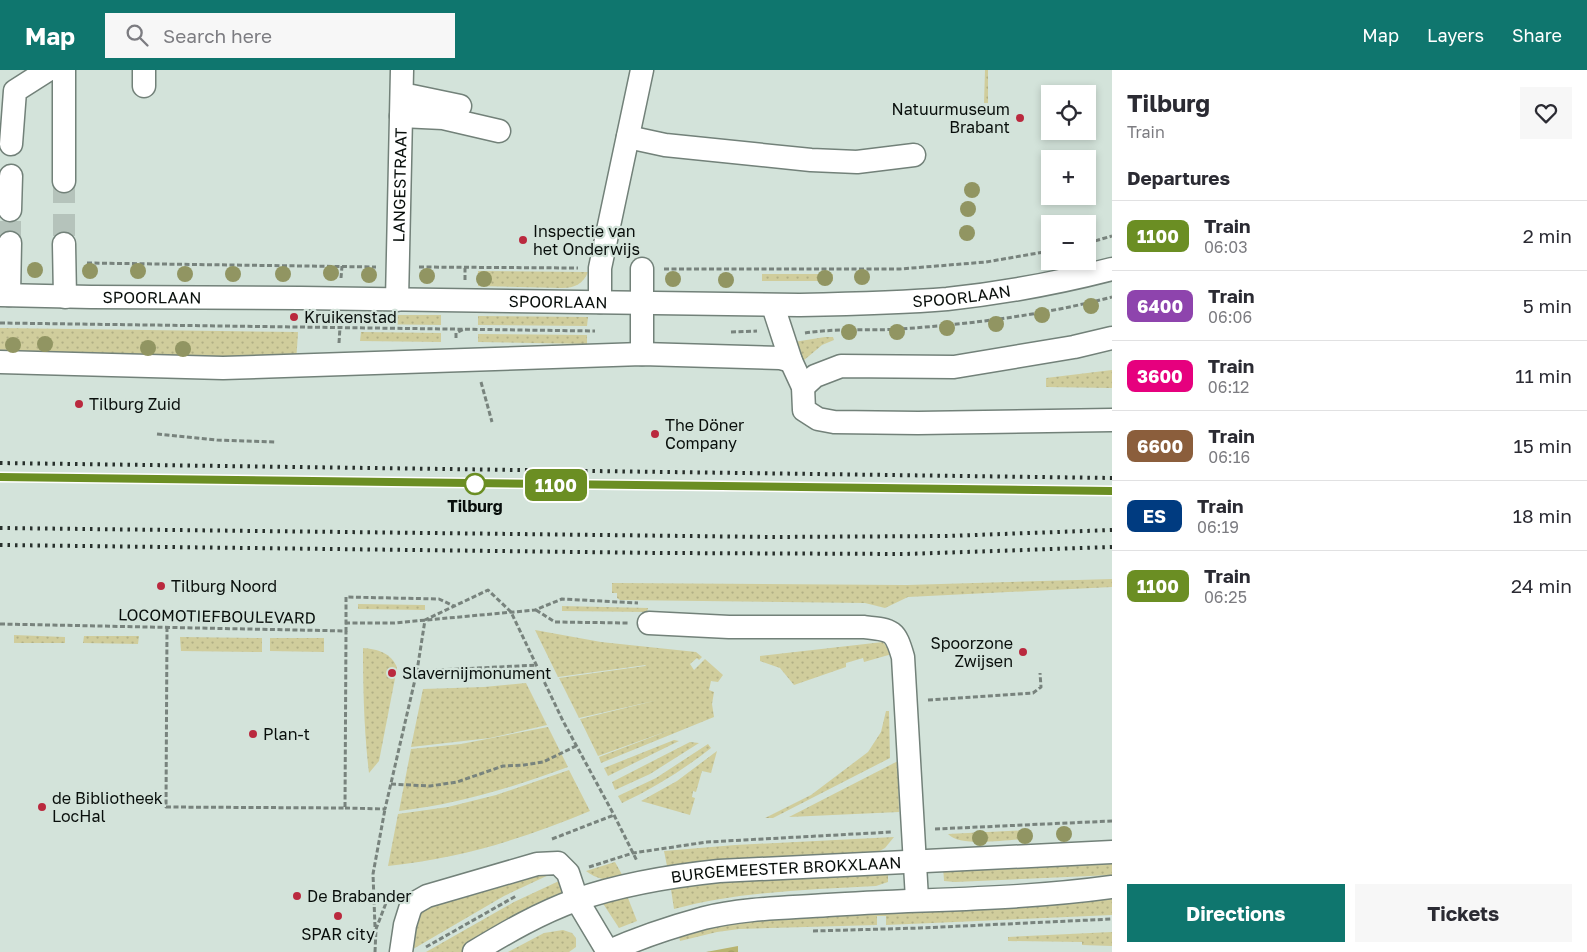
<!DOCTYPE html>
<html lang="en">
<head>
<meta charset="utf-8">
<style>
	:root { --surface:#fff; --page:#f7f7f7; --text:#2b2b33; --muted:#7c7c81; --line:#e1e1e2; --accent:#0f766e }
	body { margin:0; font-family:"Golos Text",sans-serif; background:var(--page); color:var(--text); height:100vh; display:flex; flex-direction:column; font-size:19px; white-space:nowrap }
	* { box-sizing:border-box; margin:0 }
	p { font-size:16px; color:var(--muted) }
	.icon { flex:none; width:28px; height:28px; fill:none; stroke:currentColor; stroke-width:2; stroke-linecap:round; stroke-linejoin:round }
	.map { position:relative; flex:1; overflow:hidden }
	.details { display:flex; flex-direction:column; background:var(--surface); width:475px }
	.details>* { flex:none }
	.badge { padding:0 10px; border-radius:8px; font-size:18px; line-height:32px }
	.buttons { position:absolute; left:1041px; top:15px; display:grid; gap:10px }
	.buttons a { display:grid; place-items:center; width:55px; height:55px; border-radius:0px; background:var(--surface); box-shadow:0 2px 8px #0003; font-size:25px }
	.map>.badge { position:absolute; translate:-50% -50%; box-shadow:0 0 0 2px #fff }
	h2 { padding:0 15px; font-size:19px; line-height:45px }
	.round { display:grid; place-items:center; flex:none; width:52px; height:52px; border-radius:0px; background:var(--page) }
	.overview { display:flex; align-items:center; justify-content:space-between; height:85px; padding:0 15px }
	h1 { font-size:24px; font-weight:700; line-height:38px }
	.button { display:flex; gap:10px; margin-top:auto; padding:10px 15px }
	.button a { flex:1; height:58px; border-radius:0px; background:var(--accent); color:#fff; font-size:20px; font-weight:700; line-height:58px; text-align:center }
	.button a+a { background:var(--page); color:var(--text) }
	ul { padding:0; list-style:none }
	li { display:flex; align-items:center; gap:15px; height:70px; padding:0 15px; border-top:1px solid var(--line) }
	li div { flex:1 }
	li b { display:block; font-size:19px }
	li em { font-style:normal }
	li .badge { min-width:55px; font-weight:700; text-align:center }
	header { display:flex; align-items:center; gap:30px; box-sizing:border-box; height:70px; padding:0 25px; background:var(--accent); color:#fff }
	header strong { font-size:24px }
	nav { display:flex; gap:28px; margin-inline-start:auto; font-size:18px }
	.search { width:350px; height:45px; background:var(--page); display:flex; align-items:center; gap:12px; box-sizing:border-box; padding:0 18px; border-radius:0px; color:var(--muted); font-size:19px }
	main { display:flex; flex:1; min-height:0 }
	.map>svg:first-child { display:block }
	.green { fill:url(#green-dots) }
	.forest { fill:url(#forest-crowns) }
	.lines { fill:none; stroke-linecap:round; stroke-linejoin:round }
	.minor-tunnel { stroke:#b5c3bb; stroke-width:22; stroke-dasharray:22 11; stroke-linecap:butt }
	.minor-casing { stroke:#728179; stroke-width:25 }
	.path { stroke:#78837d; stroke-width:3; stroke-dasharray:5 2.5; stroke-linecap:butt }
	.minor { stroke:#fff; stroke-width:22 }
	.rail { stroke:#28302c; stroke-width:4; stroke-dasharray:2.5 5; stroke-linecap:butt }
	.tree { fill:#919562 }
	.line-casing { stroke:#fff; stroke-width:11 }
	.line { stroke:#6b8e23; stroke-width:8 }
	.poi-dot { fill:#ba293e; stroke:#d3e3da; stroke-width:2 }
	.stop-dot { fill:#fff; stroke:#6b8e23; stroke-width:2.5 }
	.labels { text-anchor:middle; stroke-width:4.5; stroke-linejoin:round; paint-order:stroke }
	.poi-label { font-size:16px; fill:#090f0c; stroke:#d3e3da; text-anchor:start }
	.street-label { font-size:16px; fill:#090f0c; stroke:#d3e3da }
	.stop-label { font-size:16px; font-weight:bold; fill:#090f0c; stroke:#d3e3da }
</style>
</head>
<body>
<header>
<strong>Map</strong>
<div class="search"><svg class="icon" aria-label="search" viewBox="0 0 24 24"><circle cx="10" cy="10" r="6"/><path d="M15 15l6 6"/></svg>Search here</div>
<nav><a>Map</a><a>Layers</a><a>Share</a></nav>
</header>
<main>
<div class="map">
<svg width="1112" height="882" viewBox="0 0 1112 882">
	<defs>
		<pattern id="green-dots" width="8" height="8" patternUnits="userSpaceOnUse" patternTransform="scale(1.25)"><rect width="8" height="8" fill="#d0cd9c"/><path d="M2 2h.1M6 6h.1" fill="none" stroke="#b1af85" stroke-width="1.8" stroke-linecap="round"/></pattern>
		<pattern id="forest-crowns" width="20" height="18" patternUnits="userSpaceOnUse" patternTransform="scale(1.25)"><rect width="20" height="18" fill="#b8b470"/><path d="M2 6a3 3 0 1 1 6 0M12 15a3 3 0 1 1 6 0" fill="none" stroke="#9d9a60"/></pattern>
	</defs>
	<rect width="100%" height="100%" fill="#d3e3da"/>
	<!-- green -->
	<g class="green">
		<polygon points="983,0 982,33 984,33 985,0 988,0 988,33 982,33"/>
		<path d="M478,201L588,202C583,214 575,218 562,218L478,216Z"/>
		<rect x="762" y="204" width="71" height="7"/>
		<polygon points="361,245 441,245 441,255 361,254"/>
		<polygon points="478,246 588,247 587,256 478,255"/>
		<polygon points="0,258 298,262 296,293 0,289"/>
		<polygon points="361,262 441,263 441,272 360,271"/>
		<polygon points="478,264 587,265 587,274 478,272"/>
		<polygon points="825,267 833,267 834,270 822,275 803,291 794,272"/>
		<polygon points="1112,300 1112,318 1046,317 1046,308"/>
		<polygon points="1112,509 1112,517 908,527 885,538 865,533 620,530 617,528 617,523 612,523 612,513 907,515"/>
		<polygon points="358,534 425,535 425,540 358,539"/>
		<polygon points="562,536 648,538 647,542 562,541"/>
		<polygon points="535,560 601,572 696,582 702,587 699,590 697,588 690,594 694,600 705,589 723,605 718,612 711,611 709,620 714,622 712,634 714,647 601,693 599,687 673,659 598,686 580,649 658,630 579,648 559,608 645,596 646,595 558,607"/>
		<polygon points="14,565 65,567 65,573 14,573"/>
		<polygon points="84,566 139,566 138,574 83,573"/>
		<polygon points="180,567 262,568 262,582 181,581"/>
		<polygon points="270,568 324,568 324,582 270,581"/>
		<polygon points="883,572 892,584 864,592 863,588 846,593 846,597 794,615 780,598 760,591 760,586"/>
		<path d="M363,578C377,579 392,583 397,598L379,691L369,703C364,661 363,620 363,578Z"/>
		<polygon points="526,613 547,655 490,668 411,677 423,619 484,617"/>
		<polygon points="886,641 889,641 890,688 773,748 765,748 811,725 868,682 881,662"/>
		<path d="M548,657L568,697C511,718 459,734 399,741L411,679L461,674Z"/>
		<polygon points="674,670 679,671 608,706 604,698"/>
		<polygon points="690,672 699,673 650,704 615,720 612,712"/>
		<path d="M708,674L711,678C683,700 654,718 622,733L618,726L656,708Z"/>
		<polygon points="717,681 711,703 702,701 696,722 693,721 692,727 695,728 690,745 641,731 677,711"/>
		<polygon points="898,691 899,742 789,747"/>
		<path d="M569,700L590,741C522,769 462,788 388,796L398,744L448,737L496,725Z"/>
		<path d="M1029,760V769C1011,769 960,778 948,764Z"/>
		<polygon points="894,767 885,778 874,784 668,801 664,781 735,775"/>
		<polygon points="1112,788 1112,805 955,812 944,811 943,796"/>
		<path d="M615,792L625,810C610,810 599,811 586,801Z"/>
		<path d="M888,798V812L876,816C808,820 740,821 674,839L670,813Z"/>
		<polygon points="542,801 553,803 504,826 408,882 418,840"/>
		<polygon points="559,811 564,824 463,882 426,882 514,832"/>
		<polygon points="626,823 637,851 619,858 602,832"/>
		<polygon points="1112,826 1112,845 886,855 886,846 877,846 877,855 739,859 717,862 680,871 678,862 732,850"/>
		<polygon points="563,860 572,863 576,868 576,877 569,882 508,882 544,863"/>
		<polygon points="1112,862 1112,876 1082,875 1082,872 1008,871 1008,867"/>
	</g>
	<!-- forest -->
	<polygon class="forest" points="738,876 738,882 706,882"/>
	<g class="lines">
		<!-- minor-tunnel -->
		<g class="minor-tunnel">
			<polyline points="64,111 64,174"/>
			<polyline points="10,173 10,140"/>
		</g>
		<defs>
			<g id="minor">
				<polyline points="64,0 64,111"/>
				<polyline points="144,0 144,16"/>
				<polyline points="402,28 412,26 460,36"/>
				<polyline points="401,46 443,48 499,61"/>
				<polyline points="628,67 665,75 811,90 857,92 914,85"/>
				<polyline points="11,74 15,21 48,0"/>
				<polyline points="10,140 11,106"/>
				<polyline points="64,174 65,227"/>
				<polyline points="642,199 642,284"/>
				<path id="s1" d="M0,225L91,227L301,228L799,235C848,234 898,233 947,229C1003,223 1058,213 1112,199"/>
				<polyline points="9,225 10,173"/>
				<path id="s2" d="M397,230L402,0"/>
				<polyline points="600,232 600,198 642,0"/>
				<polyline points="773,236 791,291 803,317 804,340 818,349 834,352 918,353 1112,350"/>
				<polyline points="0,292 223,298 642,284 780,288 791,291"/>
				<polyline points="803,317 815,306 841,296 954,297 1074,277 1112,268"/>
				<path d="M649,553L729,557H864C893,560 895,560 903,587L917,829"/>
				<polyline points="401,882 405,855 410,839 413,834 427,826 537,794 558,793 568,803 577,830 608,882"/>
				<path id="s3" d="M474,882C507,862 540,843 576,830C622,814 671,806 719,801L1112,782"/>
				<path d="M607,882C638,868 671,857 704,848C744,838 787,838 828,835C922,829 1019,830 1112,817"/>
			</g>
		</defs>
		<!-- minor casing -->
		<use href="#minor" class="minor-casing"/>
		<!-- path -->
		<g class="path">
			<polyline points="1088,173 1112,166"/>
			<polyline points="87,193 376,197"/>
			<polyline points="419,197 578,198"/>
			<polyline points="664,199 900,199 986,192 1050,181"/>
			<polyline points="341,208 342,196"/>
			<polyline points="465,210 465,198"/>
			<polyline points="0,253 595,261"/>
			<polyline points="731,262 757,261"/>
			<path d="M805,263C837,258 869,261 900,259C972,254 1043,245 1112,227"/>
			<polyline points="456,268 456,263 464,259"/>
			<polyline points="339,273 340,257"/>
			<polyline points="481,312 492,352"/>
			<polyline points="157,364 217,370 275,372"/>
			<polyline points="536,540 555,552 628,553"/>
			<polyline points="345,553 394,553 535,540 562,529 638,533"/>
			<polyline points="0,554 346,561 346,527 439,529 454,536"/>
			<polyline points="167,557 166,737 345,738 346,561"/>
			<polyline points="417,601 537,595"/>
			<polyline points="928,630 1033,623 1041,617 1040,603"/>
			<polyline points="391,714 430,716 457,712 503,696 524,695 543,692 576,676"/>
			<polyline points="345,738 385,739 417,601 425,550 488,520 511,542 563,651 614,745 637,791"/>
			<polyline points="935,759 1112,751"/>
			<polyline points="552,769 614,745"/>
			<polyline points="589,797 633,783 707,772 892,762"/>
			<polyline points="375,857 373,804 385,739"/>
			<polyline points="813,861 920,858 1112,849"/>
			<polyline points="426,877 516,826"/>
			<polyline points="375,882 376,859 386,833"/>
		</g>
		<!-- minor -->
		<use href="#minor" class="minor"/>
		<!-- rail -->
		<g class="rail">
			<polyline points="0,393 1112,408"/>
			<polyline points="0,407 1112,421"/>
			<polyline points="0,458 773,467 947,466 1112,460"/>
			<polyline points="0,475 662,483 906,484 1112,477"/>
		</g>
	</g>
	<!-- trees -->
	<g class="tree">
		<circle cx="972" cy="120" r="8"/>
		<circle cx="968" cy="139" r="8"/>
		<circle cx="967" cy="163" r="8"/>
		<circle cx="35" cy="200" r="8"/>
		<circle cx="90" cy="201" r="8"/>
		<circle cx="138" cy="201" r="8"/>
		<circle cx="331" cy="203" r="8"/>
		<circle cx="185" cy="204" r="8"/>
		<circle cx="233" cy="204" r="8"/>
		<circle cx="283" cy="204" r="8"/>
		<circle cx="369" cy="205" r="8"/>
		<circle cx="427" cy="206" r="8"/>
		<circle cx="862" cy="207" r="8"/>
		<circle cx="825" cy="208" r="8"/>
		<circle cx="484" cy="209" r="8"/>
		<circle cx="673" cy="209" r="8"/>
		<circle cx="726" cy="210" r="8"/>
		<circle cx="1091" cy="236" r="8"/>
		<circle cx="1042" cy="245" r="8"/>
		<circle cx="996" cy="254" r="8"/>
		<circle cx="947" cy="258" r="8"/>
		<circle cx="849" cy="262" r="8"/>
		<circle cx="897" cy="262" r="8"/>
		<circle cx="45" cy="274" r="8"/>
		<circle cx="13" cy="275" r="8"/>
		<circle cx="148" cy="278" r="8"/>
		<circle cx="183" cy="279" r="8"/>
		<circle cx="1064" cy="764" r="8"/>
		<circle cx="1025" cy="766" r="8"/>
		<circle cx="980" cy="768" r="8"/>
	</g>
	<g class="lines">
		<defs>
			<polyline id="line" points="0,407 1112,421"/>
		</defs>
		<!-- line casing -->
		<use href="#line" class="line-casing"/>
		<!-- line -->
		<use href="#line" class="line"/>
	</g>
	<!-- markers -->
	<g class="poi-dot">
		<circle cx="1020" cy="48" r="5"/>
		<circle cx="523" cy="170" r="5"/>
		<circle cx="294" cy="247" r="5"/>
		<circle cx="79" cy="334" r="5"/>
		<circle cx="655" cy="364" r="5"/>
		<circle cx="161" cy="516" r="5"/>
		<circle cx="1023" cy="582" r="5"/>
		<circle cx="392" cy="603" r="5"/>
		<circle cx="253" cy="664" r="5"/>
		<circle cx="42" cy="737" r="5"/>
		<circle cx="297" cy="826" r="5"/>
		<circle cx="338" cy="846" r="5"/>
	</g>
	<circle class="stop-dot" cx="475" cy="414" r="10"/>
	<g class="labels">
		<!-- poi labels -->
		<g class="poi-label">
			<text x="1010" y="45" text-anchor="end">Natuurmuseum<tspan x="1010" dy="18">Brabant</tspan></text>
			<text x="533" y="167">Inspectie van<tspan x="533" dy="18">het Onderwijs</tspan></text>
			<text x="304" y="253">Kruikenstad</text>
			<text x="89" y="340">Tilburg Zuid</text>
			<text x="665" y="361">The Döner<tspan x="665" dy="18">Company</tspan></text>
			<text x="171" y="522">Tilburg Noord</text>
			<text x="1013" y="579" text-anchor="end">Spoorzone<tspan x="1013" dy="18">Zwijsen</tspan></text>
			<text x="402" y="609">Slavernijmonument</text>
			<text x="263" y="670">Plan-t</text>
			<text x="52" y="734">de Bibliotheek<tspan x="52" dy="18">LocHal</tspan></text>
			<text x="307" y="832">De Brabander</text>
			<text x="338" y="870" text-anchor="middle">SPAR city</text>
		</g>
		<!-- street labels -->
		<g class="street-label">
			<text dy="6" stroke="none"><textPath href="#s2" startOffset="115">LANGESTRAAT</textPath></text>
			<text dy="6" stroke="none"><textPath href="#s1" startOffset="962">SPOORLAAN</textPath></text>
			<text dy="6" stroke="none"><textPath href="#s1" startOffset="152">SPOORLAAN</textPath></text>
			<text dy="6" stroke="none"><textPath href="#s1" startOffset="558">SPOORLAAN</textPath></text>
			<text transform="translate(217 546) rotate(1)" y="6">LOCOMOTIEFBOULEVARD</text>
			<text dy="6" stroke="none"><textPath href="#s3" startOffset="328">BURGEMEESTER BROKXLAAN</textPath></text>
		</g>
		<!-- stop labels -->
		<g class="stop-label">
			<text x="475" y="442">Tilburg</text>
		</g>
	</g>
</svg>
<div class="buttons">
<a><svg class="icon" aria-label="locate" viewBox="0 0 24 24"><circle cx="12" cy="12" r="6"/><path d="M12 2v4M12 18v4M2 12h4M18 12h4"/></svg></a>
<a>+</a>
<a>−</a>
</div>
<b class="badge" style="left:556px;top:415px;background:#6b8e23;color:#fff">1100</b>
</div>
<section class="details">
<div class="overview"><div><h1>Tilburg</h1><p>Train</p></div><a class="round"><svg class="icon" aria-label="heart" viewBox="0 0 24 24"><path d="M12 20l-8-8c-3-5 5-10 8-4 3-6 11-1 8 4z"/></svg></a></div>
<h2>Departures</h2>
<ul>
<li><span class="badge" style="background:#6b8e23;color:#fff">1100</span><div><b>Train</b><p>06:03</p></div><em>2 min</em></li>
<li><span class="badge" style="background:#8e44ad;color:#fff">6400</span><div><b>Train</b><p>06:06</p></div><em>5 min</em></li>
<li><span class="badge" style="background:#e6007e;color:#fff">3600</span><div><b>Train</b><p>06:12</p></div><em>11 min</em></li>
<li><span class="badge" style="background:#8b5e3c;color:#fff">6600</span><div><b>Train</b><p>06:16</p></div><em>15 min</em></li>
<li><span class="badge" style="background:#003b80;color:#fff">ES</span><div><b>Train</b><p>06:19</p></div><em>18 min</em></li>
<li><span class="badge" style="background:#6b8e23;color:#fff">1100</span><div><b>Train</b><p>06:25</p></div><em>24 min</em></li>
</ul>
<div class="button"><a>Directions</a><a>Tickets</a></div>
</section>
</main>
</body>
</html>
